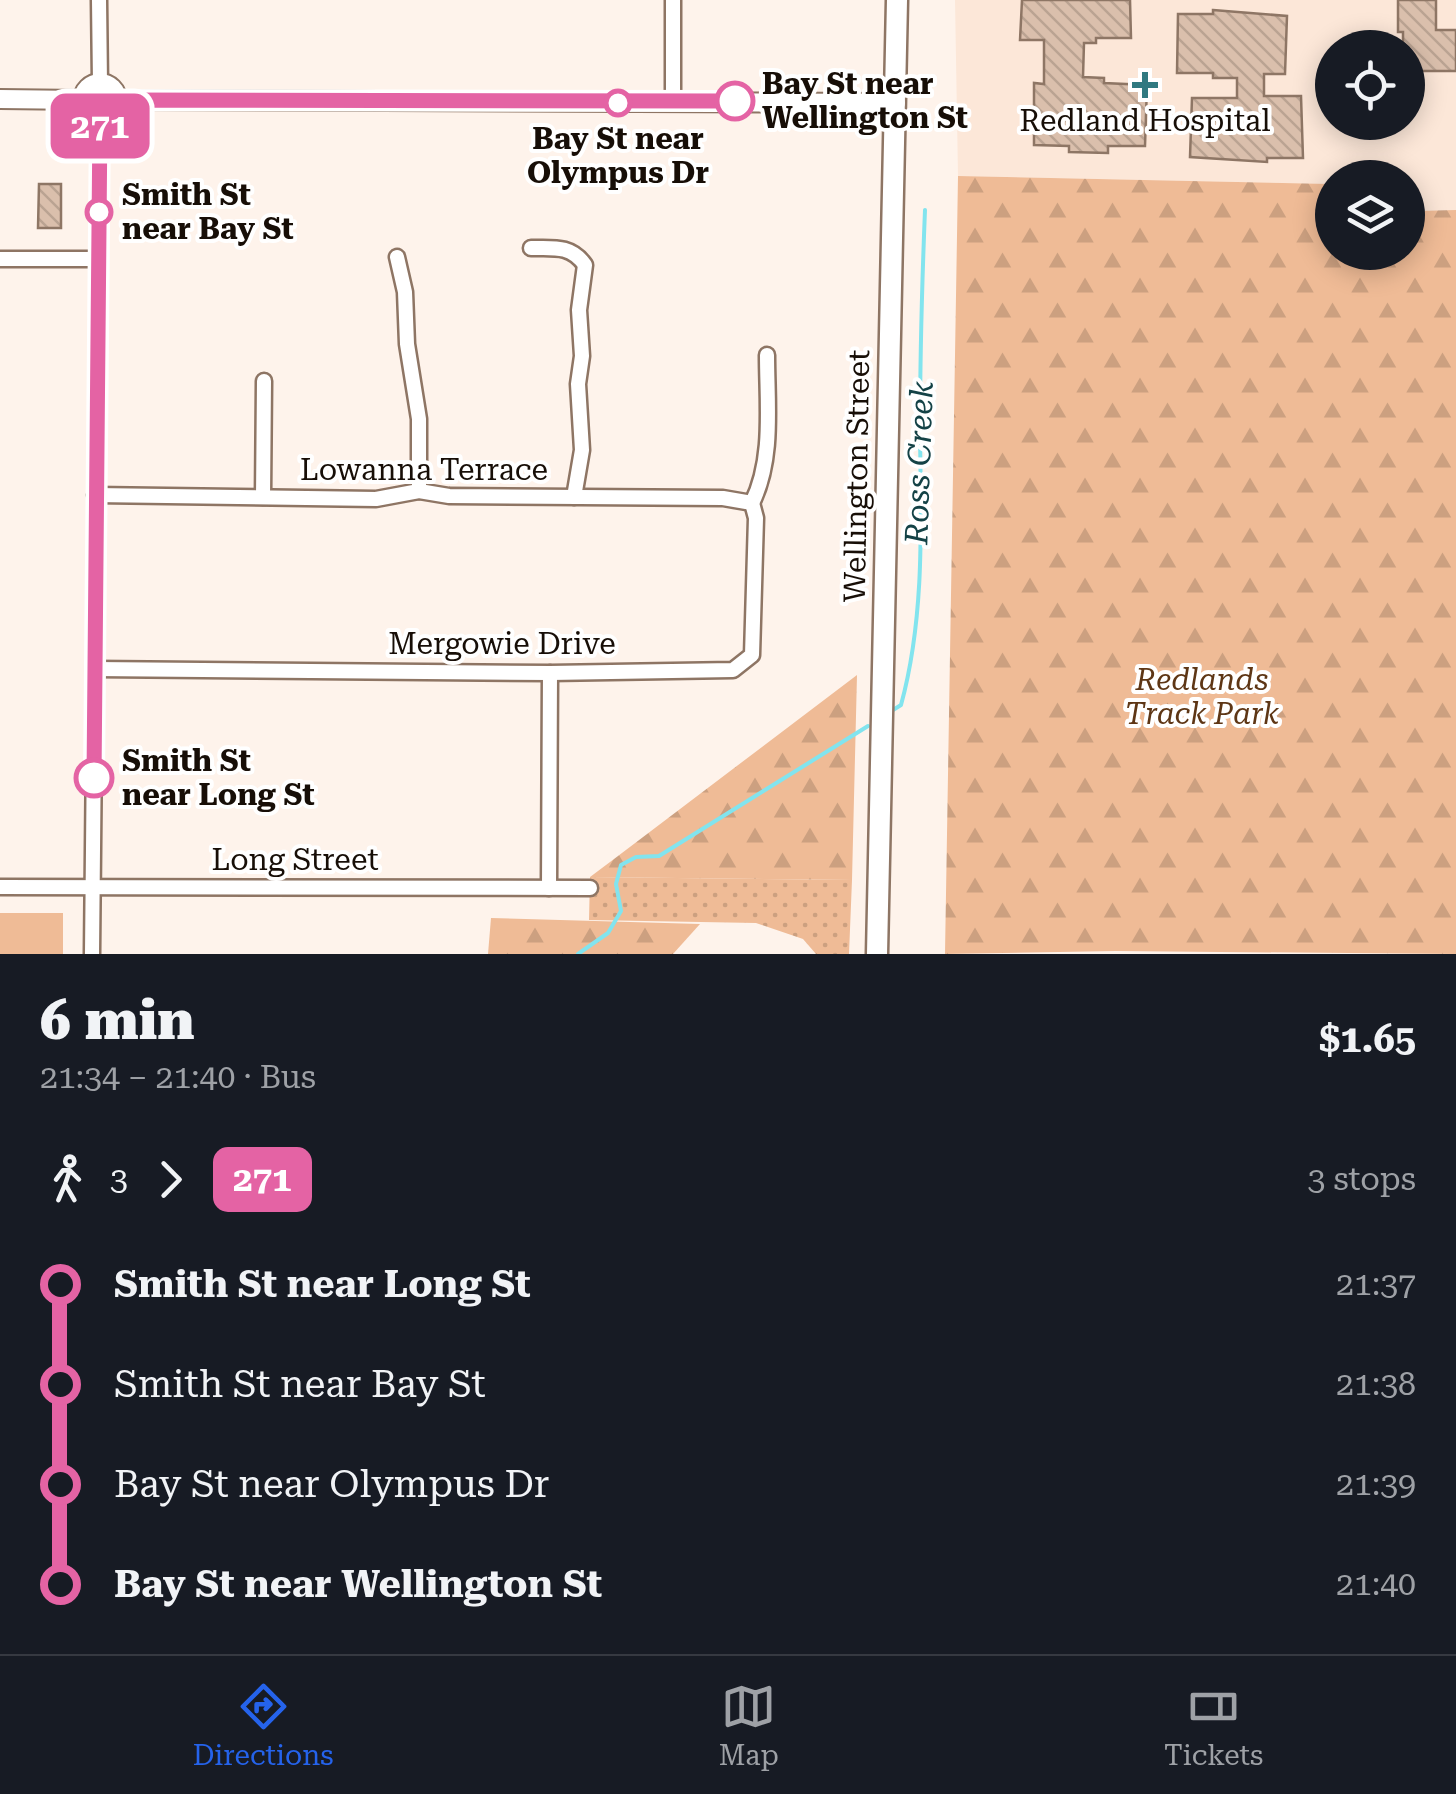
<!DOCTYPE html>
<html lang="en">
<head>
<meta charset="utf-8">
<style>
	:root { --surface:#171b24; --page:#20242c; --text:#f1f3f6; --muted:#9ea1a6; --line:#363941; --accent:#2563eb }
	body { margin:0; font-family:"Roboto Serif",serif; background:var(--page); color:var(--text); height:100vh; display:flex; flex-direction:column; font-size:38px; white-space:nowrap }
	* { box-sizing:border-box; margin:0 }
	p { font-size:32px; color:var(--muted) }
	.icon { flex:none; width:55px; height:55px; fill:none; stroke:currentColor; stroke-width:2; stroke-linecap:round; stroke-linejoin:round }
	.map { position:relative; height:954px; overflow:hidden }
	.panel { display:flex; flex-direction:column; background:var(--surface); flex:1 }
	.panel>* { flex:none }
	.badge { padding:0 20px; border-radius:15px; font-size:35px; line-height:65px }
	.fabs { position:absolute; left:1315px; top:30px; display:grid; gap:20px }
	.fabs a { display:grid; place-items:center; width:110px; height:110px; border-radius:50%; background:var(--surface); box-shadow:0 5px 25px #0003; font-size:50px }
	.map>.badge { position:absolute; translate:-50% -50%; box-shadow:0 0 0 5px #fff }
	.legs { display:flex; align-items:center; gap:15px; height:110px; padding:0 40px; font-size:32px }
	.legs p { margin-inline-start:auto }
	.summary { display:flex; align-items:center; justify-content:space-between; height:170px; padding:0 40px }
	h1 { font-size:55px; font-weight:800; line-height:75px }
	ul { padding:0 40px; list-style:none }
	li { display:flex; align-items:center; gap:35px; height:100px; font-size:38px }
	li i { display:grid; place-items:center; width:15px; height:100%; margin:0 12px; background:currentColor }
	li i::after { content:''; width:25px; height:25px; margin:-12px; border:8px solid; border-radius:50%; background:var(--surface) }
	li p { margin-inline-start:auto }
	li:first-child i { background:linear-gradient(#0000 50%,currentColor 0) }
	li:last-child i { background:linear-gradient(currentColor 50%,#0000 0) }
	.tabs { display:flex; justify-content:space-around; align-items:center; height:140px; border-top:2px solid var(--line); background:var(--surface); font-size:28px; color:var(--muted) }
	.tabs a { display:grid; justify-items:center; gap:5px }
	.tabs .active { color:var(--accent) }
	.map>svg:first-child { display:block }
	.built { fill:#fce7d8; fill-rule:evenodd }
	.green { fill:url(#green-dots) }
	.forest { fill:url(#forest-firs) }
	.pitch { fill:#efbb96 }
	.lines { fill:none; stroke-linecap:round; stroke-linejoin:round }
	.stream { stroke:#82e4ee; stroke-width:4 }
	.building { fill:url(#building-back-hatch); stroke:#8e7665; stroke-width:2.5 }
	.minor-casing { stroke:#8e7564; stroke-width:19 }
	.tertiary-casing { stroke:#8e7564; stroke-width:22 }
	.primary-casing { stroke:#8e7564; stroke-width:25 }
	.minor { stroke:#fff; stroke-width:14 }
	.tertiary { stroke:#fff; stroke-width:18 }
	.primary { stroke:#fff; stroke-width:20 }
	.line-1-casing { stroke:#fff; stroke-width:22 }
	.line-1 { stroke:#e463a4; stroke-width:15 }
	.poi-dot { fill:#307980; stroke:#fff; stroke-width:4 }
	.stop-1-dot { fill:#fff; stroke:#e463a4; stroke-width:5 }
	.labels { text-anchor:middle; stroke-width:8; stroke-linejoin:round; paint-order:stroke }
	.stop-label { font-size:30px; font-weight:bold; fill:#170e07; stroke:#fff; text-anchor:start }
	.poi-label { font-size:30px; fill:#170e07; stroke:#fff }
	.street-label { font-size:30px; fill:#170e07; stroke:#fff }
	.park-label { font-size:30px; font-style:italic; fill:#5e3615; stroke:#fff }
	.water-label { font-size:32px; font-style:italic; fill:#144246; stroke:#fff }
</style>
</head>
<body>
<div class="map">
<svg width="1456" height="954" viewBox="0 0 1456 954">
	<defs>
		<pattern id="green-dots" width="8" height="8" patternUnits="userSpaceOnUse" patternTransform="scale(2.5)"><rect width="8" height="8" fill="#efbb96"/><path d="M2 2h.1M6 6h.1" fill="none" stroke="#cca080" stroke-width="1.8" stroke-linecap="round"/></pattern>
		<pattern id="forest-firs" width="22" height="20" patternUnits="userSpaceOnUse" patternTransform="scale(2.5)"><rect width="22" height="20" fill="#efbb96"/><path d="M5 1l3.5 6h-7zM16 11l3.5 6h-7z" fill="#cca080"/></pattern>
		<pattern id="building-back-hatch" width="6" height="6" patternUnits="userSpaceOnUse" patternTransform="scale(2.5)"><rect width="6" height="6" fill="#dabfac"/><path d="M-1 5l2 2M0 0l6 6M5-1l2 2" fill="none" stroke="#baa392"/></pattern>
	</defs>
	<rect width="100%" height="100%" fill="#fef3eb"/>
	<!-- built -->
	<path class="built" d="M955,0H1456V210H1408L1411,186H1408V178H1332V184L958,176ZM1332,48H1408V122H1332Z"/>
	<!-- green -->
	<polygon class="green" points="590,877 852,880 849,954 816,954 803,939 756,923 589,920"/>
	<!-- forest -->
	<g class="forest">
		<polygon points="958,176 1332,184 1332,252 1408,252 1408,211 1456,210 1456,954 1116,951 945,954"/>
		<polygon points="857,675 852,880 590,877 618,856"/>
		<polygon points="491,918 700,924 673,954 488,954"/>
	</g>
	<!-- pitch -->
	<rect class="pitch" x="0" y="913" width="63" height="41"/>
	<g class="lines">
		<!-- stream -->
		<g class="stream">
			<path d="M893,710L901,705C925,617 921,523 920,432C920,358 922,284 925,210"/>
			<polyline points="578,954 608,933 621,911 616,884 621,865 636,857 659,856 868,726"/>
		</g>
	</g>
	<!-- building -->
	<g class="building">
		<polygon points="1022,0 1130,0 1131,38 1096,38 1096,43 1084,43 1083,77 1104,78 1104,83 1147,85 1145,146 1108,146 1108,153 1069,152 1069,146 1034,145 1034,83 1044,84 1044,40 1020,40"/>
		<polygon points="1398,0 1436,0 1436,30 1456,30 1456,71 1408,71 1408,48 1403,48 1403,32 1398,32"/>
		<polygon points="1213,10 1287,16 1285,74 1264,74 1264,96 1301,96 1303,158 1267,158 1267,162 1190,157 1192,98 1237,98 1237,78 1213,78 1213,73 1177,73 1178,14 1213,14"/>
		<polygon points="39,184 61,184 61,228 38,228"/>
	</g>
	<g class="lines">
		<defs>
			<g id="minor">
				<polyline points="99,0 100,83"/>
				<polyline points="673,0 673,101"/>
				<path d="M531,248C554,248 571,245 585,265L579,310L582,356L578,384L582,450L574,497"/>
				<polyline points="397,257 405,292 407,344 419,419 419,491"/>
				<polyline points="0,259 99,259"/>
				<polyline points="95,495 376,499 419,491 449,496 723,498 752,503"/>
				<polyline points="263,497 264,381"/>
				<path d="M752,503C774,459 767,404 767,355"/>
				<polyline points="95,669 550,673 733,670 752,655 756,518 752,503"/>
				<polyline points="0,887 590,888"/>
				<polyline points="549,888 550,673"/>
				<polyline points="92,954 100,117"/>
			</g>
			<g id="tertiary">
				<circle cx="100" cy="100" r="17"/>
				<polyline points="0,99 82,100"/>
				<polyline points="117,100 896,103"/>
			</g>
			<polyline id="primary" points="877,954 897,0"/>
		</defs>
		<!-- minor casing -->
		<use href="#minor" class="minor-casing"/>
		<!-- tertiary casing -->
		<use href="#tertiary" class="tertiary-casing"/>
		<!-- primary casing -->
		<use href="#primary" class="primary-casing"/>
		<!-- minor -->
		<use href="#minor" class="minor"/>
		<!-- tertiary -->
		<use href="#tertiary" class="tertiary"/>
		<!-- primary -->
		<use href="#primary" class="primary"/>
	</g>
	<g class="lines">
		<defs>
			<polyline id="line-1" points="94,778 100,117 112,112 117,100 735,101"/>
		</defs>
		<!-- line-1 casing -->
		<use href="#line-1" class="line-1-casing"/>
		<!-- line-1 -->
		<use href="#line-1" class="line-1"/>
	</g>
	<!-- markers -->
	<path class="poi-dot" d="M1140 70h10v10h10v10h-10v10h-10v-10h-10v-10h10z"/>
	<g class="stop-1-dot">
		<circle cx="735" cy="101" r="18"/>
		<circle cx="618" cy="103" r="12"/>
		<circle cx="99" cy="212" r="12"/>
		<circle cx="94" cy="778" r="18"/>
	</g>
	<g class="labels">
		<!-- stop labels -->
		<g class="stop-label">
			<text x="762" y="94">Bay St near<tspan x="762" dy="34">Wellington St</tspan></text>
			<text x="618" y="149" text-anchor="middle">Bay St near<tspan x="618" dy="34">Olympus Dr</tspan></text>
			<text x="122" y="205">Smith St<tspan x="122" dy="34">near Bay St</tspan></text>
			<text x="122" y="771">Smith St<tspan x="122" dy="34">near Long St</tspan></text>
		</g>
		<!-- poi labels -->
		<g class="poi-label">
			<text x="1145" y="131">Redland Hospital</text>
		</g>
		<!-- street labels -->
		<g class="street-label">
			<text x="424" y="480">Lowanna Terrace</text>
			<text transform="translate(857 476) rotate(-89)" y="10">Wellington Street</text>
			<text x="502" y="654">Mergowie Drive</text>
			<text x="295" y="870">Long Street</text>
		</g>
		<!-- park labels -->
		<g class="park-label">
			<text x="1202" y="690">Redlands<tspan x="1202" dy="34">Track Park</tspan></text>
		</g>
		<!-- water labels -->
		<g class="water-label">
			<text transform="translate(919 463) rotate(-88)" y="11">Ross Creek</text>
		</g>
	</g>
</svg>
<div class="fabs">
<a><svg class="icon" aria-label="locate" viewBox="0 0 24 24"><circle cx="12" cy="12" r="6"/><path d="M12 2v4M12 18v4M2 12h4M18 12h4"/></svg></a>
<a><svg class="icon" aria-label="layers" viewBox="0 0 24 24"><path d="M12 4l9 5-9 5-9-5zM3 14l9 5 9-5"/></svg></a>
</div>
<b class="badge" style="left:100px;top:126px;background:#e463a4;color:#fff">271</b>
</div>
<section class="panel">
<div class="summary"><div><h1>6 min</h1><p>21:34 – 21:40 · Bus</p></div><b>$1.65</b></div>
<div class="legs"><svg class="icon" aria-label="walk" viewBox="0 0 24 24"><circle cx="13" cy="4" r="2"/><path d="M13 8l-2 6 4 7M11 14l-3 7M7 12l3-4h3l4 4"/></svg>3<svg class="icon" aria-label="forward" viewBox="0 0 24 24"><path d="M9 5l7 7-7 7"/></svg><b class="badge" style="background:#e463a4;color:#fff">271</b><p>3 stops</p></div>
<ul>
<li><i style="color:#e463a4"></i><b>Smith St near Long St</b><p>21:37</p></li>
<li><i style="color:#e463a4"></i><span>Smith St near Bay St</span><p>21:38</p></li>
<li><i style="color:#e463a4"></i><span>Bay St near Olympus Dr</span><p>21:39</p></li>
<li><i style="color:#e463a4"></i><b>Bay St near Wellington St</b><p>21:40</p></li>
</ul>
</section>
<nav class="tabs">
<a class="active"><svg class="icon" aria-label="directions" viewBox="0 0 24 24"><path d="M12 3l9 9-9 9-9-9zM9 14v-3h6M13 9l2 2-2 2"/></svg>Directions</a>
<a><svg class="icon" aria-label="map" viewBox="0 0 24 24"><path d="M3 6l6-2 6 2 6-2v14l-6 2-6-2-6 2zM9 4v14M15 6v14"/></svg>Map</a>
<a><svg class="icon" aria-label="tickets" viewBox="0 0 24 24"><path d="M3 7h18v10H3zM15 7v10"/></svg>Tickets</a>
</nav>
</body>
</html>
